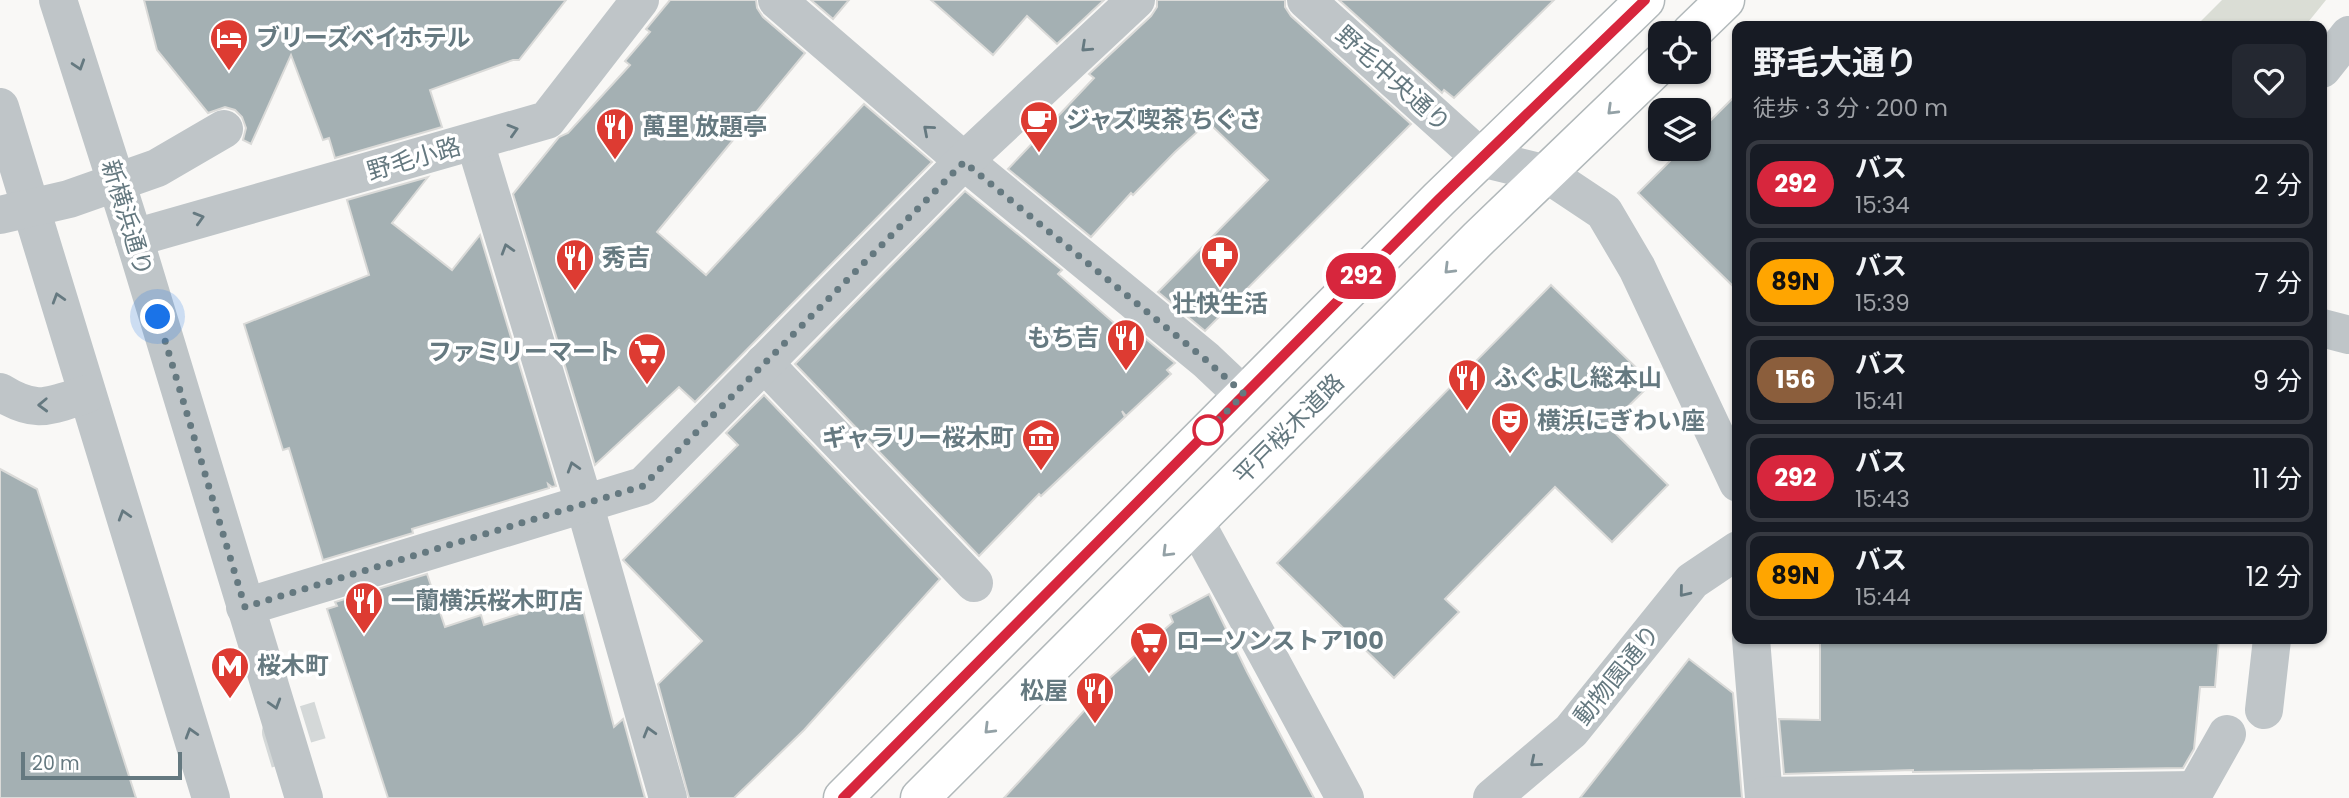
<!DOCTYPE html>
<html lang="ja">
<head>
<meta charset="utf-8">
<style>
	:root { --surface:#171b24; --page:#242831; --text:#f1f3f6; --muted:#9ea1a6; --line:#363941 }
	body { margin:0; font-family:Poppins,"Noto Sans JP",sans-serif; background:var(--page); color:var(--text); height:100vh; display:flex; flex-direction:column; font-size:26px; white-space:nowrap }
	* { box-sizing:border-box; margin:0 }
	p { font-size:23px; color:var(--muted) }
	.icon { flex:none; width:38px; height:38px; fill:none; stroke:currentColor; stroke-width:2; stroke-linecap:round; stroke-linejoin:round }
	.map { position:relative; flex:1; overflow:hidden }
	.side { position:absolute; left:1732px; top:21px; width:595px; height:623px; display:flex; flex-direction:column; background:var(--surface); border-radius:14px; box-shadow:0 2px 5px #0004 }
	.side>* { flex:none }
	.badge { padding:0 14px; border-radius:23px; font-size:24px; line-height:46px }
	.tools { position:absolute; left:1648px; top:21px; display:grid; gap:14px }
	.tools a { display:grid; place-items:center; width:63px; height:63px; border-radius:14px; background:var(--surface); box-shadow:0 2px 5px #0004; font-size:35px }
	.scale { position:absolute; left:21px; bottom:18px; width:161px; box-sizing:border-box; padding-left:7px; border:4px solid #657980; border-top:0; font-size:19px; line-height:24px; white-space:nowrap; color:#657980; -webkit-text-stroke:5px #fff; paint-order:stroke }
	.you { position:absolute; width:35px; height:35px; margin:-18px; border:5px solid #fff; border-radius:50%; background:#1a73e8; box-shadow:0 0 0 10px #1a73e833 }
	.map>.badge { position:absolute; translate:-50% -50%; box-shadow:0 0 0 4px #fff }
	.round { display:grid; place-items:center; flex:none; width:74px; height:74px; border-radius:14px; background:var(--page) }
	.head { display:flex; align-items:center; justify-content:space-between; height:119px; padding:0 21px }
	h1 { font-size:33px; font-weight:700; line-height:52px }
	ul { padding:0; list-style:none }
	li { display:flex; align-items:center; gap:21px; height:88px; margin:0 14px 10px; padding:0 7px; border:4px solid var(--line); border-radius:14px }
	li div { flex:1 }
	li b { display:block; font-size:26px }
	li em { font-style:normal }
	li .badge { min-width:77px; font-weight:700; text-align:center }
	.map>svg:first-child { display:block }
	.green { fill:#daddd5 }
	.building { fill:#a4b0b3; stroke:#dadad8; stroke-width:2 }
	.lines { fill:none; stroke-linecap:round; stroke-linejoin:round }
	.minor-tunnel { stroke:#d4d8d8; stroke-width:38; stroke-dasharray:38 19; stroke-linecap:butt }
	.major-casing { stroke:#b1b8ba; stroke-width:41 }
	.minor { stroke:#bfc5c8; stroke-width:38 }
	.major { stroke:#fff; stroke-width:38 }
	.minor-bridge { stroke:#bfc5c8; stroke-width:38 }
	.oneway { stroke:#657980 }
	.oneway2 { stroke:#93a1a6 }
	.line-casing { stroke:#fff; stroke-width:16 }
	.line { stroke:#d7263d; stroke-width:10 }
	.walk { stroke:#657980; stroke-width:7; stroke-dasharray:0 12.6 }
	.stop-dot { fill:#fff; stroke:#d7263d; stroke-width:3.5 }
	.labels { text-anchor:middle; stroke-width:7; stroke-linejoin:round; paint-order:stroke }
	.poi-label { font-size:24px; font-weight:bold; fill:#657980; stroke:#fff; text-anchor:start }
	.street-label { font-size:24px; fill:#657980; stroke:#fff }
</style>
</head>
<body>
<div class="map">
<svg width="2349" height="798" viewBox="0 0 2349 798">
	<rect width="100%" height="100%" fill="#f9f8f6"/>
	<!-- green -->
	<polygon class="green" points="2222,0 2326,0 2305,26 2196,26"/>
	<!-- building -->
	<g class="building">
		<polygon points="144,0 566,0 519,60 513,60 430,90 442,127 335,158 329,138 323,140 291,55 251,144 243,140 246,128 242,117 235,110 225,107 208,113 157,50"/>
		<polygon points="670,0 756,0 757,8 763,17 805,53 657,232 706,275 864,104 932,162 695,402 679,387 595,465 513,194 559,137 568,133 630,65 625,61 650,32 646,29"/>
		<polygon points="811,0 849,0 833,19"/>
		<polygon points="931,0 1104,0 1057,44 1027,16 993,55"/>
		<polygon points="1157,0 1285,0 1285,7 1291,16 1411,124 1205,331 1158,292 1268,180 1208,122 1175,152 1133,195 1131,193 1091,237 1008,169 1094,78 1089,74 1151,16 1157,7"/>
		<polygon points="1339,0 1554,0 1454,98 1444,90 1442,93"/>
		<polygon points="1738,93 1738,291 1638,193 1682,149 1699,149 1699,132"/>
		<polygon points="428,177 392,223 452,270 480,235 556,486 552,487 548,484 549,488 412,529 413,533 323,560 289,448 283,450 244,324 369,275 347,200"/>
		<polygon points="965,191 1062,270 1058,274 1122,330 1128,324 1175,363 1167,370 1171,374 1126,416 1122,411 1125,417 1041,496 1039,494 979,556 795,364"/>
		<polygon points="1551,285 1652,383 1608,426 1668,485 1612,542 1555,487 1445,599 1459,612 1394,678 1277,563"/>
		<polygon points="764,395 940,579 804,730 734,798 689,798 658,684 702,641 623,560 738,445 726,433"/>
		<polygon points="0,469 37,489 136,798 0,798"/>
		<polygon points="427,574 445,627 481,615 484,625 579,595 614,727 623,719 645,798 388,798 327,609 337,606 335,602"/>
		<polygon points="1209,594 1247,672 1314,798 1004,798 1106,687 1104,683 1173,622 1170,615"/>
		<polygon points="1820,639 2030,641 2030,639 2219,639 2215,687 2200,687 2194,749 2183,768 1913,772 1913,770 1784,774 1779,719 1820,720"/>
		<polygon points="1689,659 1733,693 1742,798 1580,798"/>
	</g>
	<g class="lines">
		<!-- minor-tunnel -->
		<polyline class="minor-tunnel" points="290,762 281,732 320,720"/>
		<defs>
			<g id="major">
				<polyline points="1691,33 1725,0"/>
				<polyline points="843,798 1439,199 1645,0"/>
				<polyline points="920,798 1479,238 1661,63"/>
			</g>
		</defs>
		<!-- major casing -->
		<use href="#major" class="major-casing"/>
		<!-- minor -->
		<g class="minor">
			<polyline points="58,0 134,238 304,798"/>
			<polyline points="777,0 964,161 1206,360 1243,395"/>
			<polyline points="1306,0 1481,158 1547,174 1604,212 1637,268 1738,483"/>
			<polyline points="2322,69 2349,35"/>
			<polyline points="0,107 211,798"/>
			<polyline points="475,142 584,503 668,798"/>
			<polyline points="134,238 547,120 640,0"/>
			<polyline points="2322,328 2349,335"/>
			<polyline points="764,363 974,583"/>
			<path d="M0,392C37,415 49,406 87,394"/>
			<polyline points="1196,523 1345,798"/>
			<polyline points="245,607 643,486 964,161 1136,0"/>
			<polyline points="1751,639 1764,798"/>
			<polyline points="2264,710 2272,639"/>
			<polyline points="1764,796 2195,790"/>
			<polyline points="1492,798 1571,731 1692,581 1738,550"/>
			<polyline points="2191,798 2227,734"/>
		</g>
		<!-- major -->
		<use href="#major" class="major"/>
		<!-- minor-bridge -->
		<polyline class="minor-bridge" points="0,215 69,199 157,168 224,129"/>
	</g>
	<!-- one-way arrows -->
	<defs><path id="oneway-chevron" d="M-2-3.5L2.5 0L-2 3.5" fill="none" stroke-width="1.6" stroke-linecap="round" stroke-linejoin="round" transform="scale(1.75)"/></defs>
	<g class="oneway">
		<use href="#oneway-chevron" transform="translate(1086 47) rotate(137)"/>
		<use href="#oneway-chevron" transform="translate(79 65) rotate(72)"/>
		<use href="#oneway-chevron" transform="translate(513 130) rotate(-17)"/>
		<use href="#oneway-chevron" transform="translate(928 130) rotate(-139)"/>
		<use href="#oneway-chevron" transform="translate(199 218) rotate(-16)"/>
		<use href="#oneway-chevron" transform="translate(507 249) rotate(-107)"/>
		<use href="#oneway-chevron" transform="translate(58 298) rotate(-107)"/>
		<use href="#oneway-chevron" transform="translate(43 405) rotate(178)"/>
		<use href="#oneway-chevron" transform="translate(573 467) rotate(-107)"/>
		<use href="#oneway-chevron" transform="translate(124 515) rotate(-107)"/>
		<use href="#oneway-chevron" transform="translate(1684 592) rotate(129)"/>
		<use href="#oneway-chevron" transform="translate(275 704) rotate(73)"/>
		<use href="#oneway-chevron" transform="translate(649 732) rotate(-106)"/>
		<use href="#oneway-chevron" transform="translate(191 733) rotate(-107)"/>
		<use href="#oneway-chevron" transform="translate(1535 762) rotate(140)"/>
	</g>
	<g class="oneway2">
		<use href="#oneway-chevron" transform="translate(1612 110) rotate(136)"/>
		<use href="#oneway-chevron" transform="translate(1449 269) rotate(135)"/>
		<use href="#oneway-chevron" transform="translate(1167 552) rotate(135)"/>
		<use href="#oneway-chevron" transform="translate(989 729) rotate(135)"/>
	</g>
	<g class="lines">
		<defs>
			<polyline id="line" points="843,798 1439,199 1645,0"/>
		</defs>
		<!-- line casing -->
		<use href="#line" class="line-casing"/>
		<!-- line -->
		<use href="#line" class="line"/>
		<!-- walk -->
		<polyline class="walk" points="158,317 245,607 643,486 964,162 1206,360 1244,394 1205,433 1208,430"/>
	</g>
	<!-- icons -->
	<defs>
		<symbol id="hotel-pin" viewBox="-11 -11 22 30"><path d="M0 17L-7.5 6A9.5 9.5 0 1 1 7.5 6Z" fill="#dd3b32" stroke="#fff"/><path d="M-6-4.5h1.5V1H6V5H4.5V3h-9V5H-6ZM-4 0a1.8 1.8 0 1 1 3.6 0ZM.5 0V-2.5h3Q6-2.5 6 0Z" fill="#fff"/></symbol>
		<symbol id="cafe-pin" viewBox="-11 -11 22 30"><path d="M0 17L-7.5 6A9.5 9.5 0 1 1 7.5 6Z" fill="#dd3b32" stroke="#fff"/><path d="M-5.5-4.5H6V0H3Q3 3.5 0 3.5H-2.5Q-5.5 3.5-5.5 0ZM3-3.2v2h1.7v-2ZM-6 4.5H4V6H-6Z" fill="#fff"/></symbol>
		<symbol id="restaurant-pin" viewBox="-11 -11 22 30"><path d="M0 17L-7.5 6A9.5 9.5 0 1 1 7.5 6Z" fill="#dd3b32" stroke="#fff"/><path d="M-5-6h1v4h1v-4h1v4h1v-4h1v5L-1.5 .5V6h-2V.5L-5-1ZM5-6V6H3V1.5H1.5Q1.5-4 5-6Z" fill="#fff"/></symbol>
		<symbol id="pharmacy-pin" viewBox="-11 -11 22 30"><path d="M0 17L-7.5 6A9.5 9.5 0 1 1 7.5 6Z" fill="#dd3b32" stroke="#fff"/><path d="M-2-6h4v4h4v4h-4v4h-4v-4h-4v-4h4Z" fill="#fff"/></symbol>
		<symbol id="supermarket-pin" viewBox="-11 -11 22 30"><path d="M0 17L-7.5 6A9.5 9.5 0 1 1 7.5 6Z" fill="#dd3b32" stroke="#fff"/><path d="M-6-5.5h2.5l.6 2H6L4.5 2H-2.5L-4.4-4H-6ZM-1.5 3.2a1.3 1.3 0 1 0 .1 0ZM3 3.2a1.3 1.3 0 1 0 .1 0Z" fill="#fff"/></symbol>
		<symbol id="theatre-pin" viewBox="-11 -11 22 30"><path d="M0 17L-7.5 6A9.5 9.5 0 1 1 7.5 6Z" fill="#dd3b32" stroke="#fff"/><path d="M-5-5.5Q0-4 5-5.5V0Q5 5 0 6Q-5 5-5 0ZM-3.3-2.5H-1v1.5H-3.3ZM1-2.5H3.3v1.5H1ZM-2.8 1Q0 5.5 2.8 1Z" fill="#fff"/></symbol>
		<symbol id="museum-pin" viewBox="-11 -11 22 30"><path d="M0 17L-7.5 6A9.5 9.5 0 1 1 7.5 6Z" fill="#dd3b32" stroke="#fff"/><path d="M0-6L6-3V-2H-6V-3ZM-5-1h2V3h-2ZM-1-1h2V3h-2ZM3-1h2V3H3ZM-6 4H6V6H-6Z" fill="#fff"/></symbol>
		<symbol id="metro-pin" viewBox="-11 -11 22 30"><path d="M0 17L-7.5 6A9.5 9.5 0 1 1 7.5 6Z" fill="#dd3b32" stroke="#fff"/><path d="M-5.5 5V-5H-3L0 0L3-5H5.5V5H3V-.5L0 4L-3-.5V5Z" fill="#fff"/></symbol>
	</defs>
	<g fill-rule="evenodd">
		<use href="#hotel-pin" x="207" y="16" width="44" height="60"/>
		<use href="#cafe-pin" x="1017" y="98" width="44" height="60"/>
		<use href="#restaurant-pin" x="593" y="105" width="44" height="60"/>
		<use href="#pharmacy-pin" x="1198" y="233" width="44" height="60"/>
		<use href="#restaurant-pin" x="553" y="236" width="44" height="60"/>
		<use href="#restaurant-pin" x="1104" y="316" width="44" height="60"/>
		<use href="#supermarket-pin" x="625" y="330" width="44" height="60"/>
		<use href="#restaurant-pin" x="1445" y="356" width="44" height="60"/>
		<use href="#theatre-pin" x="1488" y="399" width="44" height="60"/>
		<use href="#museum-pin" x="1019" y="416" width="44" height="60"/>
		<use href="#restaurant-pin" x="342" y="579" width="44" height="60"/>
		<use href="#supermarket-pin" x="1127" y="619" width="44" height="60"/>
		<use href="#metro-pin" x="208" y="644" width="44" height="60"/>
		<use href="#restaurant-pin" x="1073" y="669" width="44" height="60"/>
	</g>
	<!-- markers -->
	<circle class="stop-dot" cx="1208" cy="430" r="14"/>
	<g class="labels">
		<!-- poi labels -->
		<g class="poi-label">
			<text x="256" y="46">ブリーズベイホテル</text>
			<text x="1066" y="128">ジャズ喫茶 ちぐさ</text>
			<text x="642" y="135">萬里 放題亭</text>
			<text x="602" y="266">秀吉</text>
			<text x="1220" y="312" text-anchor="middle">壮快生活</text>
			<text x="1099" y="346" text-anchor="end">もち吉</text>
			<text x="620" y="360" text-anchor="end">ファミリーマート</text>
			<text x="1494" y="386">ふぐよし総本山</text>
			<text x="1537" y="429">横浜にぎわい座</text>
			<text x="1014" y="446" text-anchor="end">ギャラリー桜木町</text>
			<text x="391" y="609">一蘭横浜桜木町店</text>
			<text x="1176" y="649">ローソンストア100</text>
			<text x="257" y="674">桜木町</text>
			<text x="1068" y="699" text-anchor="end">松屋</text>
		</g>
		<!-- street labels -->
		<g class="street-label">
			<text transform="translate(1393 79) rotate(42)" y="8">野毛中央通り</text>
			<text transform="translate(414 159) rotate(-16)" y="8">野毛小路</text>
			<text transform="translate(127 218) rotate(73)" y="8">新横浜通り</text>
			<text transform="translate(1289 429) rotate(-45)" y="8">平戸桜木道路</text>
			<text transform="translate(1617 675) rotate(-51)" y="8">動物園通り</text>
		</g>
	</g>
</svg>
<div class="tools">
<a><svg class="icon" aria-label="locate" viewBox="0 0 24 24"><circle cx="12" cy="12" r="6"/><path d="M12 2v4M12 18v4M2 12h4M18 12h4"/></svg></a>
<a><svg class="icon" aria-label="layers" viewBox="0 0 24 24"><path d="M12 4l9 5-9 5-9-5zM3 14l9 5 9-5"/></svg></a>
</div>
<div class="scale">20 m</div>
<div class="you" style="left:158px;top:317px"></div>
<b class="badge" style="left:1361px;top:276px;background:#d7263d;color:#fff">292</b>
<section class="side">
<div class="head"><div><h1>野毛大通り</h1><p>徒歩 · 3 分 · 200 m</p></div><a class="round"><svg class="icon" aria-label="heart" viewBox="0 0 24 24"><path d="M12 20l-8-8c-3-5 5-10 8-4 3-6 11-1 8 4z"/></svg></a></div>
<ul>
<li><span class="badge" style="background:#d7263d;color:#fff">292</span><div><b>バス</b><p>15:34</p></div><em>2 分</em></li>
<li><span class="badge" style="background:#ffa500;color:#111">89N</span><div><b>バス</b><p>15:39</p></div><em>7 分</em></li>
<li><span class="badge" style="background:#8b5e3c;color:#fff">156</span><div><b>バス</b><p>15:41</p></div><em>9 分</em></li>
<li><span class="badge" style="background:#d7263d;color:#fff">292</span><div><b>バス</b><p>15:43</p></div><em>11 分</em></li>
<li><span class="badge" style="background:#ffa500;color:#111">89N</span><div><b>バス</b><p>15:44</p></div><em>12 分</em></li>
</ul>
</section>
</div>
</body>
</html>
